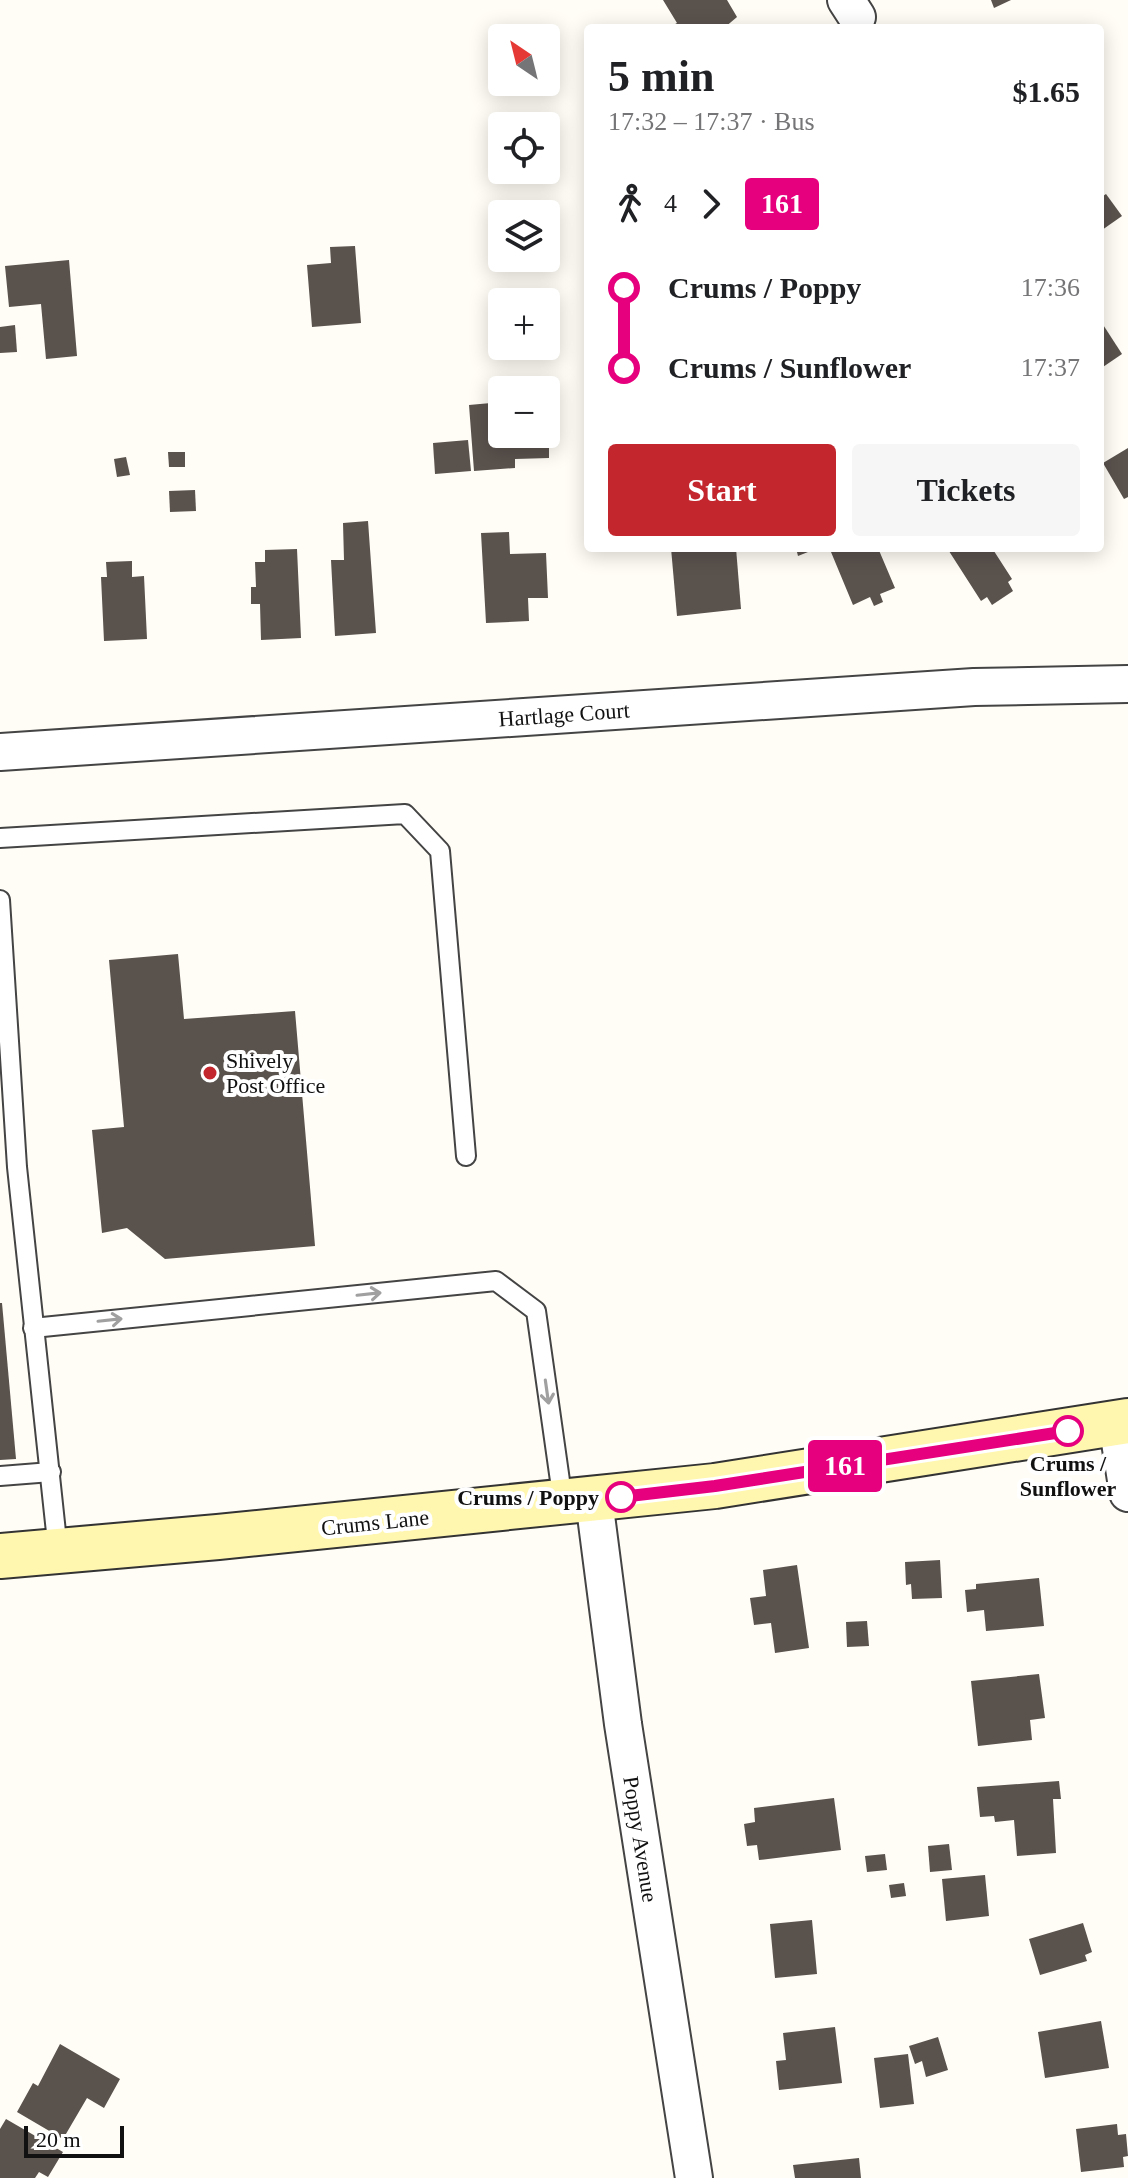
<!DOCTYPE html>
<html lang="en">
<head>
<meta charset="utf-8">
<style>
	:root { --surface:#fff; --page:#f6f6f6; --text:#202124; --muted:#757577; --accent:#c4262e }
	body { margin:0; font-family:Georgia,serif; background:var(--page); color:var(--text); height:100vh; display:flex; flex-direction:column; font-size:30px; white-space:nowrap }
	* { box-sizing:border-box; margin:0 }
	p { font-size:26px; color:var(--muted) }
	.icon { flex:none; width:44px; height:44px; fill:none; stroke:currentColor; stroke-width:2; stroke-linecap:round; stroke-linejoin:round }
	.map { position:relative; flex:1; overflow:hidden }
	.sheet { position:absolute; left:584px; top:24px; width:520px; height:528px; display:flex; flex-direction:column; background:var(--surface); border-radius:8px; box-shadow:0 4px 20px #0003 }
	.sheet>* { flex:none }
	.badge { padding:0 16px; border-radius:6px; font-size:28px; line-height:52px }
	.needle { width:52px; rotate:325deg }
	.tools { position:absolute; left:488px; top:24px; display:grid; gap:16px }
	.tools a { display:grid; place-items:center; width:72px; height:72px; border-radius:8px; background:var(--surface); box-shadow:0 4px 20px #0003; font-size:40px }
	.scale { position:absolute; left:24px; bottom:20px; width:100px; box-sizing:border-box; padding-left:8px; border:4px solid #111; border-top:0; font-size:22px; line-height:28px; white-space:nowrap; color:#111; -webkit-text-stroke:6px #fff; paint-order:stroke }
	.map>.badge { position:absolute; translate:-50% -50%; box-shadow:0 0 0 4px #fff }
	.legs { display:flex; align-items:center; gap:12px; height:88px; padding:0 24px; font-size:26px }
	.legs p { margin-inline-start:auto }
	.headline { display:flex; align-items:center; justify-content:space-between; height:136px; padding:0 24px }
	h1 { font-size:44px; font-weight:800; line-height:60px }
	.cta { display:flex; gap:16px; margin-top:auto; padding:16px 24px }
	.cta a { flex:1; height:92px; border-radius:8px; background:var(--accent); color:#fff; font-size:32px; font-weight:800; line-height:92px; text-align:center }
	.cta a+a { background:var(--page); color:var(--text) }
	ul { padding:0 24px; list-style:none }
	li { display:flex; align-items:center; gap:28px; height:80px; font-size:30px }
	li i { display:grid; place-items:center; width:12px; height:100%; margin:0 10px; background:currentColor }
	li i::after { content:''; width:20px; height:20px; margin:-10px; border:6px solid; border-radius:50%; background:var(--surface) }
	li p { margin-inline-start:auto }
	li:first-child i { background:linear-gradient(#0000 50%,currentColor 0) }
	li:last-child i { background:linear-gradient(currentColor 50%,#0000 0) }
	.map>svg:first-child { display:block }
	.building { fill:#5a524d }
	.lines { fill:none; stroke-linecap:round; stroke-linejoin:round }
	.service-casing { stroke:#444; stroke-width:22 }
	.minor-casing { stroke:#444; stroke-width:40 }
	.secondary-casing { stroke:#333; stroke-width:48 }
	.service { stroke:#fff; stroke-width:18 }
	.minor { stroke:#fff; stroke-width:36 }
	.secondary { stroke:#fff6b0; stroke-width:44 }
	.oneway { stroke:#a0a0a0 }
	.line-1-casing { stroke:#fff; stroke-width:18 }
	.line-1 { stroke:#e6007e; stroke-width:12 }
	.poi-dot { fill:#c4262e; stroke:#fff; stroke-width:3 }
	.stop-1-dot { fill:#fff; stroke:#e6007e; stroke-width:4 }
	.labels { text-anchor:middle; stroke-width:8; stroke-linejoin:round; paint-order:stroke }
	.street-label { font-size:22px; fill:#111; stroke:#fff }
	.poi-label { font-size:22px; fill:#111; stroke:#fff; text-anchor:start }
	.stop-label { font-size:22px; font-weight:bold; fill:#111; stroke:#fff }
</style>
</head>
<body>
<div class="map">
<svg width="1128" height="2178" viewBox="0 0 1128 2178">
	<rect width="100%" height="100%" fill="#fffdf5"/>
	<!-- building -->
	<g class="building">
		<polygon points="663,0 727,0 737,17 724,28 668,28 677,23"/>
		<polygon points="991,0 1011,0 994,8"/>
		<polygon points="1106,194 1122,216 1102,230 1100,198"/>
		<polygon points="355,246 361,323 312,327 307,265 331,263 330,247"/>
		<polygon points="69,260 77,356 46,359 41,304 9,307 5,266"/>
		<polygon points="1100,320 1122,354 1100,369"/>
		<polygon points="15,325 17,352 0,353 0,327"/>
		<polygon points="502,402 502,434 546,434 546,423 549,423 549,458 515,459 515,468 474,471 469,405"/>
		<polygon points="468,440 471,471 435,474 433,443"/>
		<polygon points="1128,448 1128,497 1124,499 1103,463"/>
		<polygon points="168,452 185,452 185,467 169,467"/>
		<polygon points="126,457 130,475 117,477 114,459"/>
		<polygon points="195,490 196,511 170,512 169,491"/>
		<polygon points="368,521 376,633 335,636 331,560 344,560 343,523"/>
		<polygon points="509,532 510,554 546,553 548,598 528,598 529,621 486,623 481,533"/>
		<polygon points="671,548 736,548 741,609 677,616"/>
		<polygon points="796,548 818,548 798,556"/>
		<polygon points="839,548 878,548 895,588 880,594 883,602 874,606 870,597 853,605 831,552"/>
		<polygon points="947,548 992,548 1012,579 1008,582 1013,591 992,605 987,597 981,601"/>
		<polygon points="297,549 301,638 261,640 260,604 251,604 251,587 256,587 255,562 265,562 265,550"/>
		<polygon points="132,561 132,577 144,576 147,639 104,641 101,577 107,577 106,562"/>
		<polygon points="178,954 184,1019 295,1011 315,1246 165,1259 127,1228 102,1233 92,1130 124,1127 109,960"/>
		<polygon points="0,1303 2,1303 16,1459 0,1460"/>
		<polygon points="940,1560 942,1598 912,1599 911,1584 906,1585 905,1562"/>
		<polygon points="797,1565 809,1648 775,1653 771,1623 754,1625 750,1598 766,1596 763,1570"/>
		<polygon points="1039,1578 1044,1626 986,1631 984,1610 967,1612 965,1590 976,1589 976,1584"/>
		<polygon points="867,1621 869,1646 847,1647 846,1622"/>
		<polygon points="1039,1674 1045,1718 1030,1720 1032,1740 978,1746 971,1681"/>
		<polygon points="1059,1781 1061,1799 1053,1799 1056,1853 1017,1856 1014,1820 995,1822 994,1816 980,1817 977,1787"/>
		<polygon points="834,1798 841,1850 759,1860 757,1845 747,1846 744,1824 755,1822 754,1808"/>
		<polygon points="949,1844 952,1870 930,1872 928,1846"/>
		<polygon points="885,1854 887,1870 867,1872 865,1856"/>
		<polygon points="985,1875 989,1916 946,1921 942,1879"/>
		<polygon points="904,1883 906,1896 891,1898 889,1885"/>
		<polygon points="812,1920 817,1974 775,1978 770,1924"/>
		<polygon points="1083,1923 1092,1952 1085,1955 1087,1961 1040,1975 1029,1939"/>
		<polygon points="1101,2021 1109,2068 1045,2078 1038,2032"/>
		<polygon points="835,2027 842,2083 779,2090 776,2061 786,2060 783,2033"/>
		<polygon points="938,2037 948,2070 926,2077 922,2061 915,2064 909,2046"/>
		<polygon points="60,2044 120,2079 104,2108 87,2098 63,2139 17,2112 33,2083 38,2086"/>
		<polygon points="908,2054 914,2104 880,2108 874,2058"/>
		<polygon points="6,2119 63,2152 48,2177 39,2172 35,2178 0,2178 0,2129"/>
		<polygon points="1117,2124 1118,2135 1126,2134 1128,2156 1123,2157 1124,2167 1081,2172 1076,2129"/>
		<polygon points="859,2158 861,2178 795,2178 793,2165"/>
	</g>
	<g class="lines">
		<defs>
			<g id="service">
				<polyline points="0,838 405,814 440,851 466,1156"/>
				<polyline points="0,900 17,1167 58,1551"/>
				<polyline points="33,1328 496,1281 536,1311 563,1502"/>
				<polyline points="0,1476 51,1472"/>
			</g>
			<g id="minor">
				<polyline points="846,0 857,17"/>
				<polyline points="0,752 974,687 1128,684"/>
				<polyline points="1117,1423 1128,1493"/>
				<polyline points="594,1500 623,1724 694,2178"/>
			</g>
			<polyline id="secondary" points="0,1556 218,1537 715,1486 1128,1421"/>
		</defs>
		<!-- service casing -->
		<use href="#service" class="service-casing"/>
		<!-- minor casing -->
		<use href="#minor" class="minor-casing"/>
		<!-- secondary casing -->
		<use href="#secondary" class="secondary-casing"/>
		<!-- service -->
		<use href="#service" class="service"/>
		<!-- minor -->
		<use href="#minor" class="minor"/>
		<!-- secondary -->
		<use href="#secondary" class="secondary"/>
	</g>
	<!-- one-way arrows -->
	<defs><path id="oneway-shaft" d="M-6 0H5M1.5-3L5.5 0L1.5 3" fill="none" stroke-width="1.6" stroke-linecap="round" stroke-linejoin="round" transform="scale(2)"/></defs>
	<g class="oneway">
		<use href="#oneway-shaft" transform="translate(369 1294) rotate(-6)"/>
		<use href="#oneway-shaft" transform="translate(110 1320) rotate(-6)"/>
		<use href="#oneway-shaft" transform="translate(547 1392) rotate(82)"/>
	</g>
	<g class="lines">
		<defs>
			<polyline id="line-1" points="621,1497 715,1486 1068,1431"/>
		</defs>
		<!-- line-1 casing -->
		<use href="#line-1" class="line-1-casing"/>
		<!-- line-1 -->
		<use href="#line-1" class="line-1"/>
	</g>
	<!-- markers -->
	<circle class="poi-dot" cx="210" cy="1073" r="8"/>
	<g class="stop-1-dot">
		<circle cx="1068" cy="1431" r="14"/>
		<circle cx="621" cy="1497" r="14"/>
	</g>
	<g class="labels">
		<!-- street labels -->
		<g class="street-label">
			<text transform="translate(564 714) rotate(-4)" y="8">Hartlage Court</text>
			<text transform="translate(375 1522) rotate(-6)" y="8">Crums Lane</text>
			<text transform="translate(641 1839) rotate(81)" y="8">Poppy Avenue</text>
		</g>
		<!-- poi labels -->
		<g class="poi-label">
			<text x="226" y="1068">Shively<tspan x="226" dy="25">Post Office</tspan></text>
		</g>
		<!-- stop labels -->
		<g class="stop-label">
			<text x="1068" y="1471">Crums /<tspan x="1068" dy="25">Sunflower</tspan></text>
			<text x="599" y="1505" text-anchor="end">Crums / Poppy</text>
		</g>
	</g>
</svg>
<div class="tools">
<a><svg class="needle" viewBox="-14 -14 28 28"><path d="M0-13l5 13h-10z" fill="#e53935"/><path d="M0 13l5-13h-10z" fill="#757577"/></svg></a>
<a><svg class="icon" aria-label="locate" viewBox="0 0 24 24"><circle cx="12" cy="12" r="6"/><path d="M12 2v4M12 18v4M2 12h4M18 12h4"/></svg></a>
<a><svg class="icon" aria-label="layers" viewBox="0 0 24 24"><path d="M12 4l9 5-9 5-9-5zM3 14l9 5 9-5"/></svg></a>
<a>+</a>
<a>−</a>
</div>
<div class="scale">20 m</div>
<b class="badge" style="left:845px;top:1466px;background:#e6007e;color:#fff">161</b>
<section class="sheet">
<div class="headline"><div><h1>5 min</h1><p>17:32 – 17:37 · Bus</p></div><b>$1.65</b></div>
<div class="legs"><svg class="icon" aria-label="walk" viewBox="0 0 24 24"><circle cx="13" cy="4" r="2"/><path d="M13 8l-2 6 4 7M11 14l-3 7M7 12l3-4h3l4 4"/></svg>4<svg class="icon" aria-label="forward" viewBox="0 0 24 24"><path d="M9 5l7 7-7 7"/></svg><b class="badge" style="background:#e6007e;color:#fff">161</b></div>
<ul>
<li><i style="color:#e6007e"></i><b>Crums / Poppy</b><p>17:36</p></li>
<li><i style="color:#e6007e"></i><b>Crums / Sunflower</b><p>17:37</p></li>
</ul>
<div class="cta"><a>Start</a><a>Tickets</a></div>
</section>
</div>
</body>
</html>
